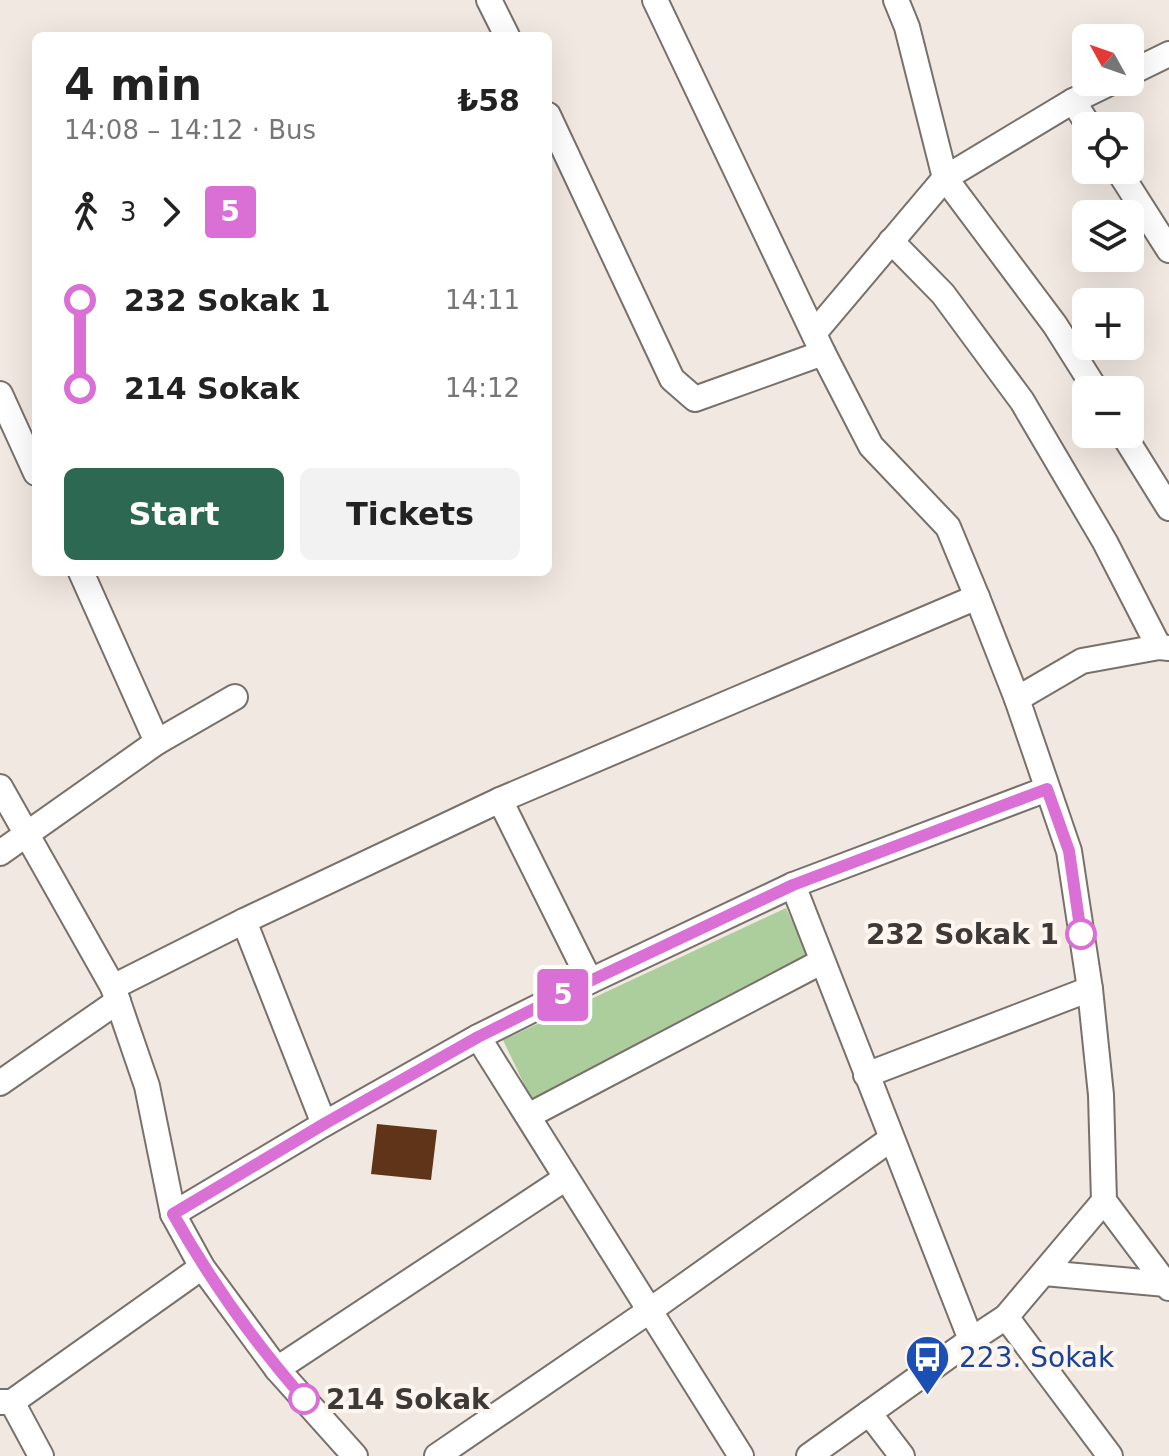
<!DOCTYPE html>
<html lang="en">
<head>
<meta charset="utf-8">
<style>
	:root { --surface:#fff; --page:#f2f2f2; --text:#222; --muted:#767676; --accent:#2d6852 }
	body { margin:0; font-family:"DejaVu Sans",sans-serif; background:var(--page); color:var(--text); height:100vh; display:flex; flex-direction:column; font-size:30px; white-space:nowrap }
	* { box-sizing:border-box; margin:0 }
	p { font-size:26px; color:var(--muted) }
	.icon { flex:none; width:44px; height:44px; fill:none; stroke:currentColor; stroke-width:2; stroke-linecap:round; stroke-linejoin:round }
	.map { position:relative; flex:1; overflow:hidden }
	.drawer { position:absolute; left:32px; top:32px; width:520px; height:544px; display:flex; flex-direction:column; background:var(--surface); border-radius:12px; box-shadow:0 8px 32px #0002 }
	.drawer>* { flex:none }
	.badge { padding:0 16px; border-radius:6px; font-size:28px; line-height:52px }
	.needle { width:52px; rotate:310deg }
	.buttons { position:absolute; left:1072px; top:24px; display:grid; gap:16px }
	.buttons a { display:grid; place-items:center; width:72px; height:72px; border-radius:12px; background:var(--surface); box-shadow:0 8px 32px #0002; font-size:40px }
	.map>.badge { position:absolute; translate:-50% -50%; box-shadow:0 0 0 4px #fff }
	.legs { display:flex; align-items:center; gap:12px; height:88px; padding:0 32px; font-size:26px }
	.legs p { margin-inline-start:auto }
	.overview { display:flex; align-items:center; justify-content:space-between; height:136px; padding:0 32px }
	h1 { font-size:44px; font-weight:800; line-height:60px }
	.action { display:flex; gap:16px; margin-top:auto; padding:16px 32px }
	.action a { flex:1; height:92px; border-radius:12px; background:var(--accent); color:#fff; font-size:32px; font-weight:800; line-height:92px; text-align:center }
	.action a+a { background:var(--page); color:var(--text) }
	ul { padding:0 32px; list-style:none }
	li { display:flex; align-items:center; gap:28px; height:88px; font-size:30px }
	li i { display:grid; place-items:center; width:12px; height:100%; margin:0 10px; background:currentColor }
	li i::after { content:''; width:20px; height:20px; margin:-10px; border:6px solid; border-radius:50%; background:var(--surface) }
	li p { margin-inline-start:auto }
	li:first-child i { background:linear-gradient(#0000 50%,currentColor 0) }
	li:last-child i { background:linear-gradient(currentColor 50%,#0000 0) }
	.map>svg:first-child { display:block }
	.green { fill:#acce9d }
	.building { fill:#603418 }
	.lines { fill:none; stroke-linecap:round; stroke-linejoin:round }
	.minor-casing { stroke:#78716b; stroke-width:28 }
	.minor { stroke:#fff; stroke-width:24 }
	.line-1-casing { stroke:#fff; stroke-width:18 }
	.line-1 { stroke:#da70d6; stroke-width:12 }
	.stop-1-dot { fill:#fff; stroke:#da70d6; stroke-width:4 }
	.labels { text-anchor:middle; stroke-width:8; stroke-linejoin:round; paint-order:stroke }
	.stop-label { font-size:28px; font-weight:bold; fill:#3c3936; stroke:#fef5ee; text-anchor:end }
	.transit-label { font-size:28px; fill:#164399; stroke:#fef5ee; text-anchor:start }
</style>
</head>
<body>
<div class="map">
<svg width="1169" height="1456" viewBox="0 0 1169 1456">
	<rect width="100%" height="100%" fill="#f1e8e1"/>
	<!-- green -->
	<polygon class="green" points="786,908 807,954 533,1103 503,1040"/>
	<!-- building -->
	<polygon class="building" points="377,1124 437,1130 431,1180 371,1174"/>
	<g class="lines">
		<defs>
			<g id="minor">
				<polyline points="489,0 507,36"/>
				<polyline points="655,0 823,353 871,446 948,527 977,597 1017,699 1069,851 1090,989 1101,1095 1104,1201 1169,1288"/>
				<polyline points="896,0 907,27 945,178 1055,325 1096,390"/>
				<polyline points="1130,73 1169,54"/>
				<polyline points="1073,101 1089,126"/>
				<polyline points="548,115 672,379 695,399 823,353"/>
				<polyline points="1118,170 1169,250"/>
				<polyline points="891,241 943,294 1022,401 1105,542 1159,647"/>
				<polyline points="815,332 945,178 1073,101 1112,82"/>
				<polyline points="0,394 36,473"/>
				<polyline points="1123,434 1169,508"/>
				<polyline points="81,572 157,742"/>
				<polyline points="1017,699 1082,661 1159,647 1169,648"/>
				<polyline points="0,787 113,987 147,1086 173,1214 202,1267 277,1369 355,1456"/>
				<polyline points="500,800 590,981"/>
				<polyline points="0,853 157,742 235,697"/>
				<polyline points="793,885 971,1340"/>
				<polyline points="244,921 324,1124"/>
				<polyline points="113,987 244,921 500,800 977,597"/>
				<polyline points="478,1037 741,1456"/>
				<polyline points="866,1075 1090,989"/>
				<polyline points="0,1083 118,1001"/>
				<polyline points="528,1116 821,962"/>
				<polyline points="173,1214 324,1124 478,1037 590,981 793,885 1047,789"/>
				<polyline points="1044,1273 1166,1284"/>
				<polyline points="1006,1317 1110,1456"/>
				<polyline points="277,1369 566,1178"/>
				<polyline points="0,1402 12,1402 202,1267"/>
				<polyline points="12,1402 41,1456"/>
				<polyline points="869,1413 902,1456"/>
				<polyline points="437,1456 649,1311 891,1139"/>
				<polyline points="809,1456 971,1340 1006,1317 1104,1201"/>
			</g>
		</defs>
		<!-- minor casing -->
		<use href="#minor" class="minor-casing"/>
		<!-- minor -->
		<use href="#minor" class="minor"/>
	</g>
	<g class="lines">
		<defs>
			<path id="line-1" d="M304,1399C254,1342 210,1280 173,1214L324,1124L478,1037L590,981L793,885L1047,789L1069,851L1081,934"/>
		</defs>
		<!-- line-1 casing -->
		<use href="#line-1" class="line-1-casing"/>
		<!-- line-1 -->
		<use href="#line-1" class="line-1"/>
	</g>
	<!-- icons -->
	<defs>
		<symbol id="bus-pin" viewBox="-11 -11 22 30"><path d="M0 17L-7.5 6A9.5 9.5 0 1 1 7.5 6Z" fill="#1a4fb4" stroke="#fef5ee"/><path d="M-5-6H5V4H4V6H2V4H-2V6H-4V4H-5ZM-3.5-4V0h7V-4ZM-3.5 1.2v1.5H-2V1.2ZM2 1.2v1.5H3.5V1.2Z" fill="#fff"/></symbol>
	</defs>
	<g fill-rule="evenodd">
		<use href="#bus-pin" x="902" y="1332" width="51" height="69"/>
	</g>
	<!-- markers -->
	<g class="stop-1-dot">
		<circle cx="1081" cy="934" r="14"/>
		<circle cx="304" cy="1399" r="14"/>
	</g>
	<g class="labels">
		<!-- stop labels -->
		<g class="stop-label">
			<text x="1059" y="944">232 Sokak 1</text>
			<text x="326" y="1409" text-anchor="start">214 Sokak</text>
		</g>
		<!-- transit labels -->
		<g class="transit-label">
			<text x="959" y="1367">223. Sokak</text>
		</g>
	</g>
</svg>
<div class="buttons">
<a><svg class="needle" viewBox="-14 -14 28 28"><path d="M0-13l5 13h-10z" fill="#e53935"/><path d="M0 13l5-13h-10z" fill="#767676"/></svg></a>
<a><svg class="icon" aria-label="locate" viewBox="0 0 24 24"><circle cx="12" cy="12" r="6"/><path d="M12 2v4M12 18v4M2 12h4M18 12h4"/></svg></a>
<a><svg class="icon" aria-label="layers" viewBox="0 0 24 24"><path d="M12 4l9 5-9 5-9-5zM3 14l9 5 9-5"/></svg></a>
<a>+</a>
<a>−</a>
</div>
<b class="badge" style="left:563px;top:995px;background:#da70d6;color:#fff">5</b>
<section class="drawer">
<div class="overview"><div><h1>4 min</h1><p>14:08 – 14:12 · Bus</p></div><b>₺58</b></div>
<div class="legs"><svg class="icon" aria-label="walk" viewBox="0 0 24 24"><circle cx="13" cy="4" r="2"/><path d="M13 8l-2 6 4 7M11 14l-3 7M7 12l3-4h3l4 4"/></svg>3<svg class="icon" aria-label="forward" viewBox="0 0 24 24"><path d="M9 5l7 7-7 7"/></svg><b class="badge" style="background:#da70d6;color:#fff">5</b></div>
<ul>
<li><i style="color:#da70d6"></i><b>232 Sokak 1</b><p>14:11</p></li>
<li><i style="color:#da70d6"></i><b>214 Sokak</b><p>14:12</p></li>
</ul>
<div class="action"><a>Start</a><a>Tickets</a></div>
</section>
</div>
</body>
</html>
